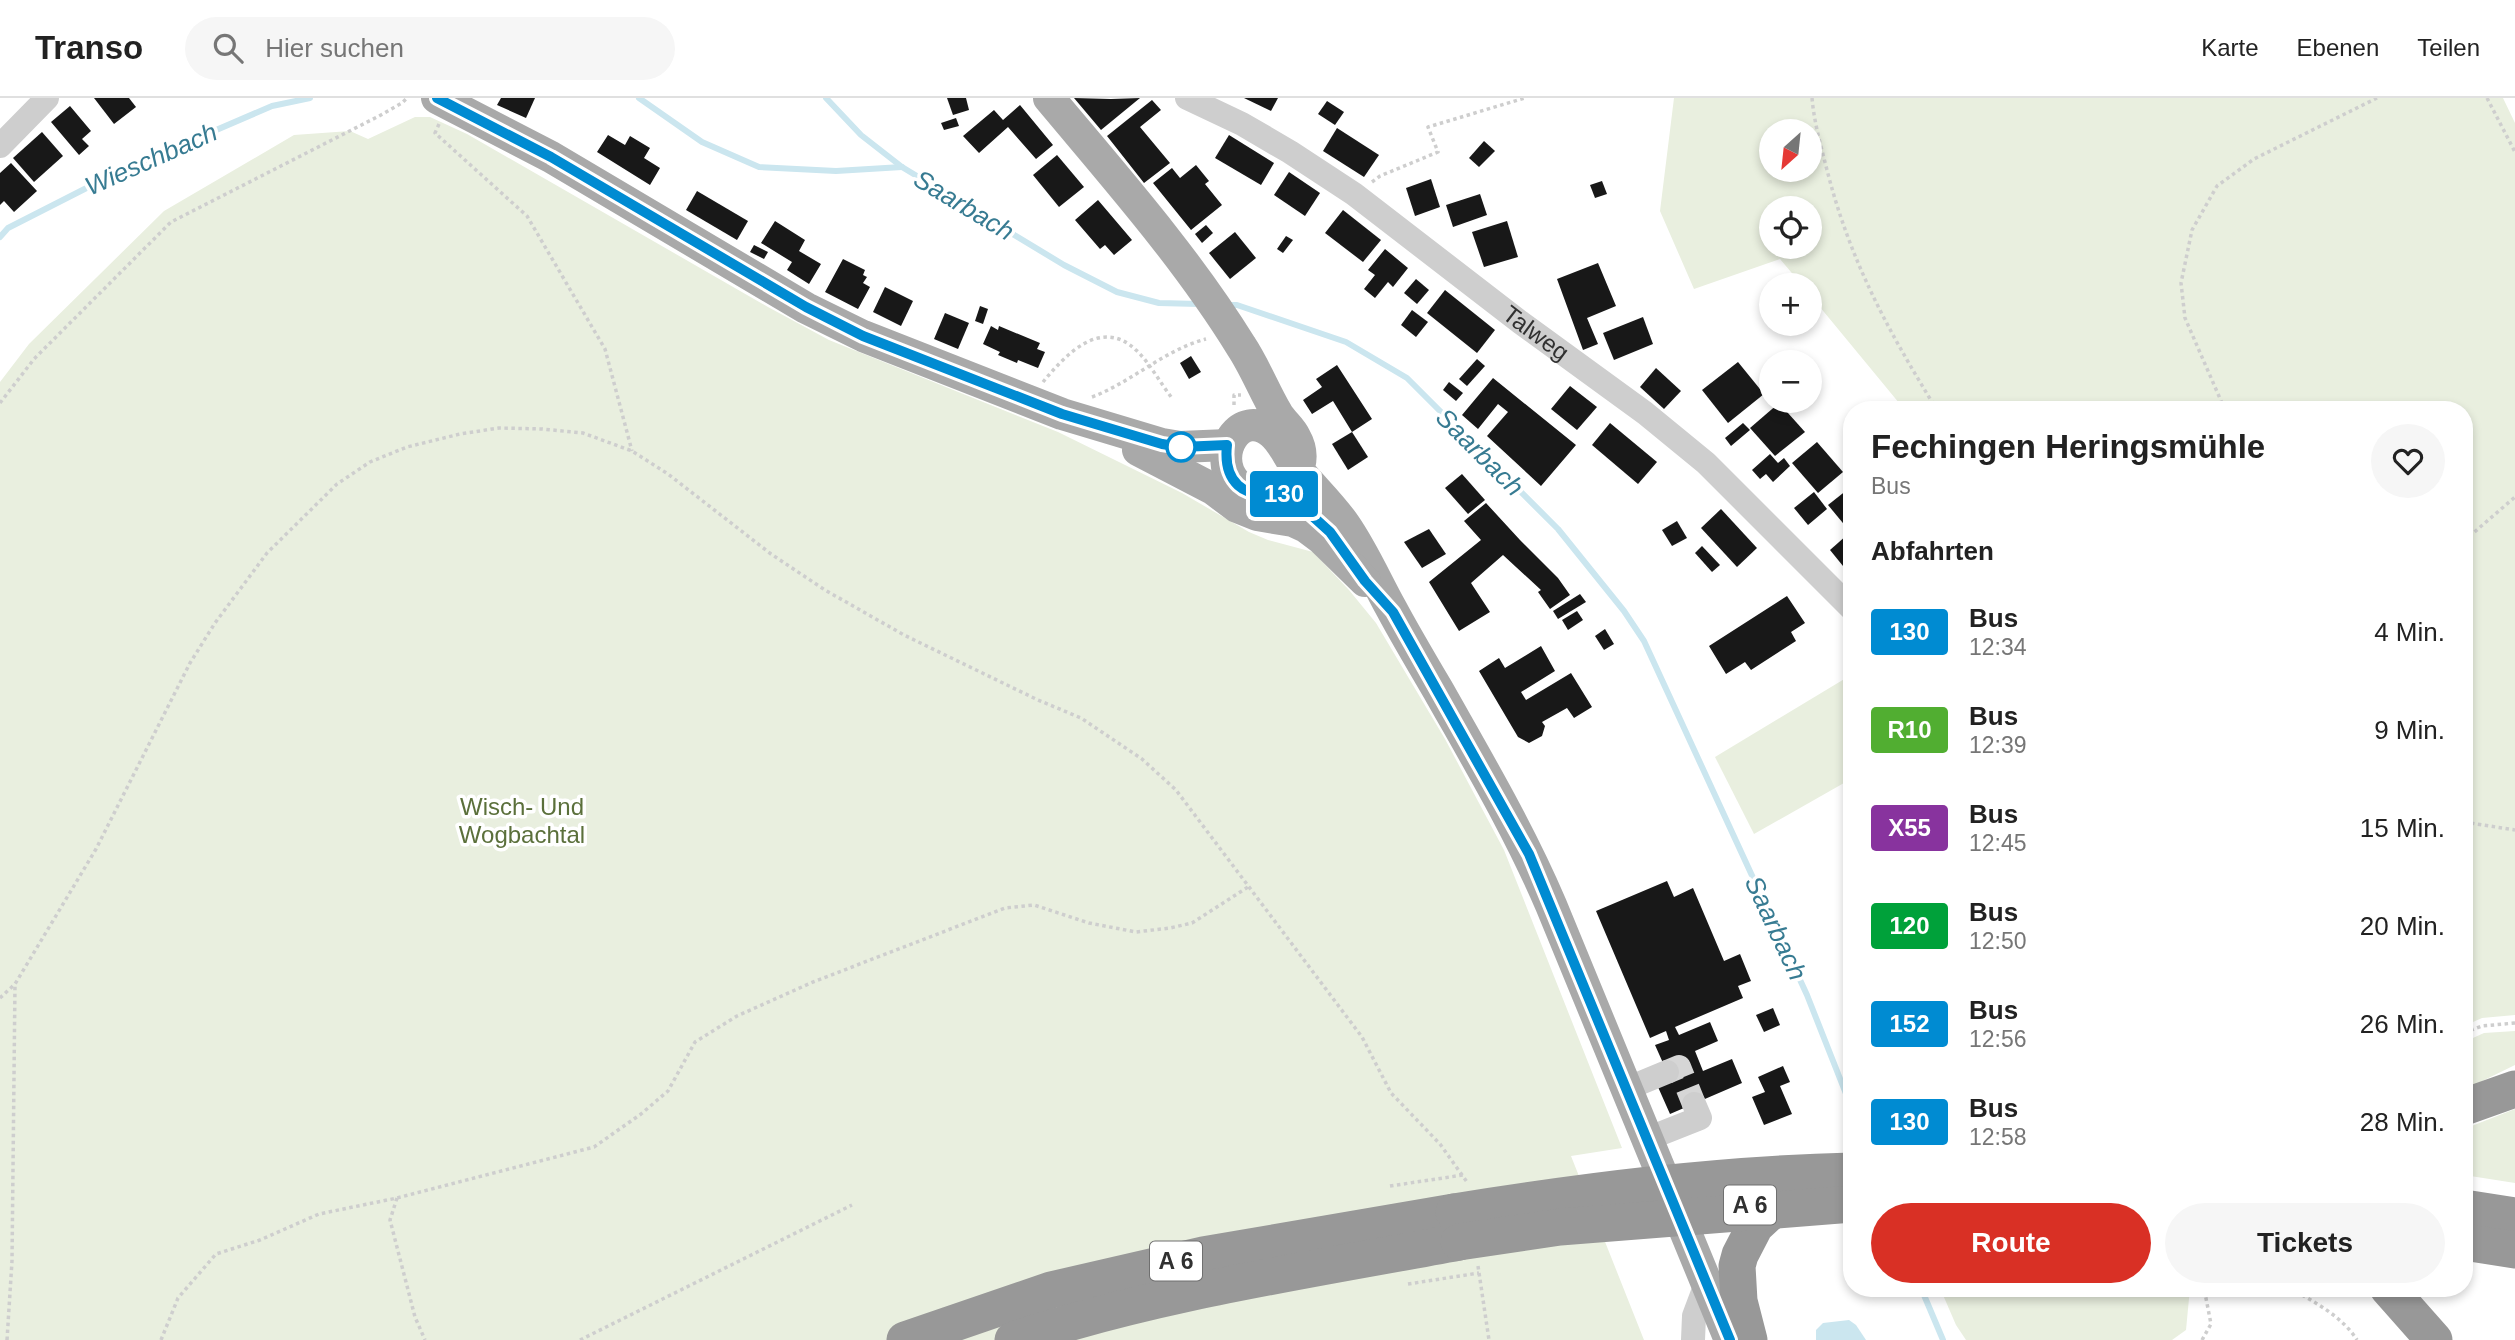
<!DOCTYPE html>
<html lang="de">
<head>
<meta charset="utf-8">
<style>
	:root { --surface:#fff; --page:#f6f6f6; --text:#222; --muted:#767676; --line:#e0e0e0; --accent:#d93025 }
	body { margin:0; font-family:Helvetica,sans-serif; background:var(--page); color:var(--text); height:100vh; display:flex; flex-direction:column; font-size:26px; white-space:nowrap }
	* { box-sizing:border-box; margin:0 }
	p { font-size:23px; color:var(--muted) }
	.icon { flex:none; width:38px; height:38px; fill:none; stroke:currentColor; stroke-width:2; stroke-linecap:round; stroke-linejoin:round }
	.map { position:relative; flex:1; overflow:hidden }
	.sheet { position:absolute; left:1843px; top:303px; width:630px; height:896px; display:flex; flex-direction:column; background:var(--surface); border-radius:28px; box-shadow:0 4px 10px #0003 }
	.sheet>* { flex:none }
	.badge { padding:0 14px; border-radius:5px; font-size:24px; line-height:46px }
	.needle { width:46px; rotate:207deg }
	.fabs { position:absolute; left:1759px; top:21px; display:grid; gap:14px }
	.fabs a { display:grid; place-items:center; width:63px; height:63px; border-radius:50%; background:var(--surface); box-shadow:0 4px 10px #0003; font-size:35px }
	.map>.badge { position:absolute; translate:-50% -50%; box-shadow:0 0 0 4px #fff }
	h2 { padding:0 28px; font-size:26px; line-height:63px }
	.round { display:grid; place-items:center; flex:none; width:74px; height:74px; border-radius:37px; background:var(--page) }
	.summary { display:flex; align-items:center; justify-content:space-between; height:119px; padding:0 28px }
	h1 { font-size:33px; font-weight:700; line-height:52px }
	.cta { display:flex; gap:14px; margin-top:auto; padding:14px 28px }
	.cta a { flex:1; height:80px; border-radius:42px; background:var(--accent); color:#fff; font-size:28px; font-weight:700; line-height:80px; text-align:center }
	.cta a+a { background:var(--page); color:var(--text) }
	ul { padding:0; list-style:none }
	li { display:flex; align-items:center; gap:21px; height:98px; padding:0 28px }
	li div { flex:1 }
	li b { display:block; font-size:26px }
	li em { font-style:normal }
	li .badge { min-width:77px; font-weight:700; text-align:center }
	header { display:flex; align-items:center; gap:42px; box-sizing:border-box; height:98px; padding:0 35px; background:var(--surface); border-bottom:2px solid var(--line) }
	header strong { font-size:33px }
	nav { display:flex; gap:38px; margin-inline-start:auto; font-size:24px }
	.search { width:490px; height:63px; background:var(--page); display:flex; align-items:center; gap:18px; box-sizing:border-box; padding:0 24px; border-radius:38px; color:var(--muted); font-size:26px }
	.map>svg:first-child { display:block }
	.green { fill:#e9efdf; fill-rule:evenodd }
	.water { fill:#cbe6ef }
	.lines { fill:none; stroke-linecap:round; stroke-linejoin:round }
	.stream { stroke:#cbe6ef; stroke-width:6 }
	.building { fill:#181818 }
	.minor-tunnel { stroke:#d6d6d6; stroke-width:24; stroke-dasharray:24 12; stroke-linecap:butt }
	.path { stroke:#cecece; stroke-width:3.5; stroke-dasharray:3.5 3.5; stroke-linecap:butt }
	.minor { stroke:#cecece; stroke-width:24 }
	.major { stroke:#a9a9a9; stroke-width:32 }
	.highway { stroke:#989898; stroke-width:37 }
	.highway-bridge { stroke:#989898; stroke-width:37 }
	.line-casing { stroke:#fff; stroke-width:16 }
	.line { stroke:#008bd2; stroke-width:10 }
	.stop-dot { fill:#fff; stroke:#008bd2; stroke-width:3.5 }
	.labels { text-anchor:middle; stroke-width:7; stroke-linejoin:round; paint-order:stroke }
	.shield { fill:#fff; stroke:#6f6f6f; stroke-width:2 }
	.shield-label { font-size:23px; font-weight:bold; fill:#313131 }
	.street-label { font-size:24px; fill:#313131; stroke:#fff }
	.park-label { font-size:24px; fill:#5b703b; stroke:#fff }
	.water-label { font-size:26px; font-style:italic; fill:#377b92; stroke:#fff }
</style>
</head>
<body>
<header>
<strong>Transo</strong>
<div class="search"><svg class="icon" aria-label="search" viewBox="0 0 24 24"><circle cx="10" cy="10" r="6"/><path d="M15 15l6 6"/></svg>Hier suchen</div>
<nav><a>Karte</a><a>Ebenen</a><a>Teilen</a></nav>
</header>
<div class="map">
<svg width="2515" height="1242" viewBox="0 0 2515 1242">
	<rect width="100%" height="100%" fill="#fff"/>
	<!-- green -->
	<g class="green">
		<path d="M1674,0H2503L2515,25V917L2482,920L2464,928V312L1904,311L1810,197V187H1802L1780,161L1694,191L1660,113ZM1771,33H1810V72H1771ZM1771,110H1810V149H1771Z"/>
		<polygon points="415,19 430,19 467,36 768,209 829,242 1058,334 1182,395 1249,434 1268,442 1313,454 1349,492 1376,525 1445,641 1504,752 1622,1050 1571,1058 1644,1242 0,1242 0,284 29,246 164,113 294,37 350,33 368,41"/>
		<polygon points="1851,577 1851,681 1754,736 1715,659"/>
		<polygon points="2515,933 2515,967 2464,992 2464,944 2484,935"/>
		<polygon points="2515,1011 2515,1085 2464,1077 2464,1031"/>
		<polygon points="1940,1190 2190,1190 2186,1232 2172,1242 1966,1242 1956,1227"/>
	</g>
	<!-- water -->
	<polygon class="water" points="1849,1222 1856,1227 1866,1242 1816,1242 1816,1232 1823,1225"/>
	<g class="lines">
		<!-- stream -->
		<g class="stream">
			<polyline points="639,0 702,44 759,69 836,73 902,69"/>
			<polyline points="826,0 861,37 902,69 1064,167 1117,194 1159,205 1199,206"/>
			<polyline points="0,139 8,130 114,76 272,8 310,0"/>
			<polyline points="1228,207 1237,207 1346,244 1407,280 1558,431 1624,513 1644,543 1807,897 1852,1011"/>
			<polyline points="1921,1190 1943,1242"/>
		</g>
	</g>
	<!-- building -->
	<g class="building">
		<polygon points="94,0 129,0 136,9 114,26"/>
		<polygon points="501,0 535,0 526,20 497,7"/>
		<polygon points="947,0 966,0 969,12 953,17"/>
		<polygon points="1074,0 1111,1 1140,0 1101,32"/>
		<polygon points="1244,0 1278,0 1271,13"/>
		<polygon points="1152,2 1161,12 1140,29 1170,65 1144,85 1107,38"/>
		<polygon points="1327,3 1344,14 1335,27 1318,16"/>
		<polygon points="1020,7 1053,47 1036,61 1008,29 979,55 963,38 994,12 1003,22"/>
		<polygon points="70,8 91,33 82,41 89,48 79,57 51,24"/>
		<polygon points="956,20 959,28 944,32 941,25"/>
		<polygon points="1337,30 1379,57 1364,79 1323,53"/>
		<polygon points="42,34 63,58 34,84 13,60"/>
		<polygon points="608,37 625,47 630,38 650,50 644,60 660,70 650,87 597,54"/>
		<polygon points="1229,37 1274,65 1261,87 1215,60"/>
		<polygon points="1484,43 1495,53 1479,69 1469,60"/>
		<polygon points="1057,57 1084,89 1059,109 1033,77"/>
		<polygon points="11,65 37,93 14,114 4,103 0,107 0,75"/>
		<polygon points="1196,67 1209,83 1205,86 1222,107 1191,132 1153,85 1172,70 1180,80"/>
		<polygon points="1289,74 1320,95 1305,118 1274,97"/>
		<polygon points="1431,81 1440,109 1415,118 1406,90"/>
		<polygon points="1602,83 1607,96 1595,100 1590,87"/>
		<polygon points="697,93 748,123 737,142 686,112"/>
		<polygon points="1480,96 1487,117 1453,129 1446,107"/>
		<polygon points="1098,102 1132,142 1114,157 1105,147 1100,151 1075,122"/>
		<polygon points="1343,112 1381,142 1363,164 1325,135"/>
		<polygon points="775,123 805,142 799,153 821,166 809,186 787,172 792,164 761,145"/>
		<polygon points="1507,123 1518,159 1484,169 1472,134"/>
		<polygon points="1206,127 1213,135 1202,145 1195,136"/>
		<polygon points="1235,134 1256,160 1230,181 1209,155"/>
		<polygon points="1286,138 1293,142 1283,155 1277,151"/>
		<polygon points="754,147 768,154 764,161 750,154"/>
		<polygon points="1385,151 1408,170 1393,189 1388,184 1375,200 1364,191 1375,177 1368,172"/>
		<polygon points="843,161 865,172 863,177 867,179 863,185 870,189 858,211 825,194"/>
		<polygon points="1598,165 1616,208 1587,220 1598,246 1583,252 1557,181"/>
		<polygon points="1416,181 1429,192 1417,206 1404,195"/>
		<polygon points="885,189 913,203 901,228 873,214"/>
		<polygon points="1445,192 1495,232 1477,255 1427,215"/>
		<polygon points="980,208 988,211 983,226 975,223"/>
		<polygon points="1412,212 1428,224 1416,239 1401,227"/>
		<polygon points="945,215 969,225 958,251 934,241"/>
		<polygon points="1643,219 1653,246 1614,262 1603,235"/>
		<polygon points="991,228 998,232 999,228 1040,245 1037,251 1045,254 1038,270 1018,262 1017,265 998,257 1000,254 983,246"/>
		<polygon points="1191,258 1201,274 1189,281 1180,265"/>
		<polygon points="1477,261 1485,268 1467,288 1459,281"/>
		<polygon points="1738,264 1764,296 1728,325 1702,292"/>
		<polygon points="1337,267 1372,321 1352,334 1333,303 1312,316 1303,302 1322,289 1316,281"/>
		<polygon points="1656,270 1681,293 1664,311 1640,289"/>
		<polygon points="1493,280 1576,347 1541,388 1487,338 1508,314 1498,306 1478,331 1462,317"/>
		<polygon points="1449,284 1463,295 1456,303 1443,292"/>
		<polygon points="1570,288 1597,309 1577,332 1551,311"/>
		<polygon points="1779,305 1805,334 1775,358 1750,330"/>
		<polygon points="1610,325 1657,364 1638,386 1592,347"/>
		<polygon points="1743,325 1750,332 1731,348 1725,340"/>
		<polygon points="1352,334 1368,359 1348,372 1332,346"/>
		<polygon points="1817,344 1843,374 1818,395 1792,365"/>
		<polygon points="1770,356 1778,365 1784,360 1790,368 1773,384 1766,376 1760,381 1752,372"/>
		<polygon points="1462,376 1485,402 1468,416 1445,390"/>
		<polygon points="1852,388 1852,436 1828,407"/>
		<polygon points="1814,394 1827,411 1808,427 1794,410"/>
		<polygon points="1486,405 1520,442 1558,480 1570,497 1550,511 1538,494 1541,492 1503,457 1471,485 1490,514 1459,533 1429,484 1481,442 1464,423"/>
		<polygon points="1721,411 1757,450 1737,469 1701,430"/>
		<polygon points="1677,423 1687,440 1672,448 1662,432"/>
		<polygon points="1429,431 1446,456 1422,470 1404,444"/>
		<polygon points="1847,437 1852,442 1852,461 1843,468 1830,452"/>
		<polygon points="1702,448 1720,467 1712,474 1695,455"/>
		<polygon points="1580,496 1586,504 1558,521 1553,513"/>
		<polygon points="1787,498 1805,525 1791,534 1796,543 1751,572 1745,564 1726,576 1709,548"/>
		<polygon points="1577,513 1583,522 1568,532 1562,522"/>
		<polygon points="1605,531 1614,546 1604,552 1595,538"/>
		<polygon points="1541,548 1555,573 1521,594 1526,602 1571,575 1592,609 1574,620 1567,610 1542,624 1545,628 1542,638 1529,645 1518,639 1479,573 1499,560 1505,570"/>
		<polygon points="1667,783 1674,799 1693,790 1724,863 1740,856 1751,883 1738,888 1743,900 1675,929 1679,937 1710,924 1718,943 1695,953 1703,973 1732,961 1742,985 1670,1016 1658,989 1671,983 1655,947 1669,942 1666,933 1650,940 1596,813"/>
		<polygon points="1773,910 1780,927 1764,934 1756,917"/>
		<polygon points="1783,968 1790,984 1780,988 1792,1016 1764,1027 1752,999 1765,994 1758,979"/>
	</g>
	<g class="lines">
		<!-- minor-tunnel -->
		<polyline class="minor-tunnel" points="1667,974 1679,969 1694,1006"/>
		<!-- path -->
		<g class="path">
			<path d="M1812,0C1814,23 1820,45 1826,68C1849,161 1887,231 1937,312"/>
			<polyline points="2487,0 2515,54"/>
			<polyline points="439,26 435,35 527,118 605,251 632,353"/>
			<polyline points="1372,84 1380,78 1438,54 1428,29 1525,0"/>
			<path d="M1043,284C1066,256 1101,219 1136,252C1149,264 1161,286 1172,300"/>
			<path d="M1092,299C1132,284 1164,252 1206,241"/>
			<polyline points="0,305 34,261 171,124 379,18 402,5 407,0"/>
			<polyline points="1234,307 1234,297 1241,297"/>
			<polyline points="2225,312 2185,220 2181,185 2192,132 2217,88 2254,61 2377,0"/>
			<polyline points="2464,443 2515,399"/>
			<polyline points="2464,724 2515,732"/>
			<polyline points="0,900 15,886 96,751 190,565 215,525 267,455 337,386 370,364 407,349 460,336 499,330 542,331 583,335 632,353 668,376 771,456 825,492 904,537 1038,602 1081,620 1142,661 1176,692 1362,939 1391,995 1440,1046 1467,1084"/>
			<polyline points="2464,935 2482,928 2515,925"/>
			<polyline points="1390,1088 1463,1077"/>
			<polyline points="397,1100 390,1122 415,1219 425,1242"/>
			<polyline points="1478,1168 1489,1242"/>
			<polyline points="1408,1186 1479,1175"/>
			<path d="M2290,1190C2314,1204 2342,1218 2357,1242"/>
			<polyline points="7,1242 12,1163 15,886"/>
			<polyline points="161,1242 178,1200 216,1156 260,1142 319,1116 397,1100 594,1049 641,1016 668,993 695,944 737,918 813,884 1005,810 1034,807 1089,825 1136,834 1170,830 1192,825 1248,789"/>
			<polyline points="580,1242 852,1107"/>
			<polyline points="2202,1242 2211,1226 2204,1190"/>
		</g>
		<!-- minor -->
		<g class="minor">
			<path id="s1" d="M1187,0L1242,26L1290,54L1354,96L1520,224L1645,315L1706,365L1852,511"/>
			<polyline points="0,48 47,0"/>
			<polyline points="1626,991 1667,974"/>
			<polyline points="1647,1041 1700,1020 1694,1006"/>
			<polyline points="1693,1242 1694,1218 1706,1186"/>
		</g>
		<!-- major -->
		<g class="major">
			<polyline points="437,0 551,59 806,210 863,238 1062,316 1162,346 1180,349 1228,347"/>
			<path d="M1049,0C1115,79 1186,159 1241,248C1255,269 1264,293 1277,315C1282,324 1291,330 1295,339C1318,379 1264,417 1235,384C1211,357 1240,308 1272,335C1284,345 1289,361 1299,373C1314,391 1332,408 1345,427C1363,453 1376,483 1391,510C1406,538 1422,565 1438,592C1478,663 1519,732 1551,807L1730,1242"/>
			<polyline points="1138,352 1213,391 1237,409 1257,417 1293,423 1306,429 1322,441 1365,483"/>
		</g>
		<!-- highway -->
		<g class="highway">
			<polyline points="2464,1009 2515,991"/>
			<polyline points="2464,1110 2515,1118"/>
			<polyline points="2464,1144 2515,1152"/>
			<polyline points="2388,1190 2434,1242"/>
			<polyline points="905,1242 1051,1192 1203,1157 1454,1114"/>
			<path d="M1013,1242C1158,1194 1310,1172 1459,1144"/>
			<polyline points="1749,1242 1739,1203 1737,1168 1740,1157 1755,1128 1783,1102"/>
		</g>
		<!-- highway-bridge -->
		<g class="highway-bridge">
			<path d="M1454,1114C1586,1093 1718,1076 1852,1073"/>
			<polyline points="1459,1144 1560,1129 1852,1106"/>
		</g>
	</g>
	<g class="lines">
		<defs>
			<path id="line" d="M437,0L551,59L806,209L863,238L1062,316L1162,346L1181,349L1227,347C1223,383 1243,403 1279,393L1309,415L1330,434L1365,483L1393,514L1529,756L1730,1242"/>
		</defs>
		<!-- line casing -->
		<use href="#line" class="line-casing"/>
		<!-- line -->
		<use href="#line" class="line"/>
	</g>
	<!-- markers -->
	<circle class="stop-dot" cx="1181" cy="349" r="14"/>
	<g class="labels">
		<!-- shield labels -->
		<g class="shield">
			<rect x="1724" y="1087.5" width="52" height="39" rx="5"/>
			<rect x="1150" y="1143.5" width="52" height="39" rx="5"/>
		</g>
		<g class="shield-label">
			<text x="1750" y="1115">A 6</text>
			<text x="1176" y="1171">A 6</text>
		</g>
		<!-- street labels -->
		<g class="street-label">
			<text dy="8" stroke="none"><textPath href="#s1" startOffset="422">Talweg</textPath></text>
		</g>
		<!-- park labels -->
		<g class="park-label">
			<text x="522" y="717">Wisch- Und<tspan x="522" dy="28">Wogbachtal</tspan></text>
		</g>
		<!-- water labels -->
		<g class="water-label">
			<text transform="translate(151 61) rotate(-24)" y="9">Wieschbach</text>
			<text transform="translate(964 107) rotate(31)" y="9">Saarbach</text>
			<text transform="translate(1480 354) rotate(45)" y="9">Saarbach</text>
			<text transform="translate(1776 830) rotate(65)" y="9">Saarbach</text>
		</g>
	</g>
</svg>
<div class="fabs">
<a><svg class="needle" viewBox="-14 -14 28 28"><path d="M0-13l5 13h-10z" fill="#e53935"/><path d="M0 13l5-13h-10z" fill="#767676"/></svg></a>
<a><svg class="icon" aria-label="locate" viewBox="0 0 24 24"><circle cx="12" cy="12" r="6"/><path d="M12 2v4M12 18v4M2 12h4M18 12h4"/></svg></a>
<a>+</a>
<a>−</a>
</div>
<b class="badge" style="left:1284px;top:396px;background:#008bd2;color:#fff">130</b>
<section class="sheet">
<div class="summary"><div><h1>Fechingen Heringsmühle</h1><p>Bus</p></div><a class="round"><svg class="icon" aria-label="heart" viewBox="0 0 24 24"><path d="M12 20l-8-8c-3-5 5-10 8-4 3-6 11-1 8 4z"/></svg></a></div>
<h2>Abfahrten</h2>
<ul>
<li><span class="badge" style="background:#008bd2;color:#fff">130</span><div><b>Bus</b><p>12:34</p></div><em>4 Min.</em></li>
<li><span class="badge" style="background:#51ae31;color:#fff">R10</span><div><b>Bus</b><p>12:39</p></div><em>9 Min.</em></li>
<li><span class="badge" style="background:#88339e;color:#fff">X55</span><div><b>Bus</b><p>12:45</p></div><em>15 Min.</em></li>
<li><span class="badge" style="background:#00a13a;color:#fff">120</span><div><b>Bus</b><p>12:50</p></div><em>20 Min.</em></li>
<li><span class="badge" style="background:#008bd2;color:#fff">152</span><div><b>Bus</b><p>12:56</p></div><em>26 Min.</em></li>
<li><span class="badge" style="background:#008bd2;color:#fff">130</span><div><b>Bus</b><p>12:58</p></div><em>28 Min.</em></li>
</ul>
<div class="cta"><a>Route</a><a>Tickets</a></div>
</section>
</div>
</body>
</html>
